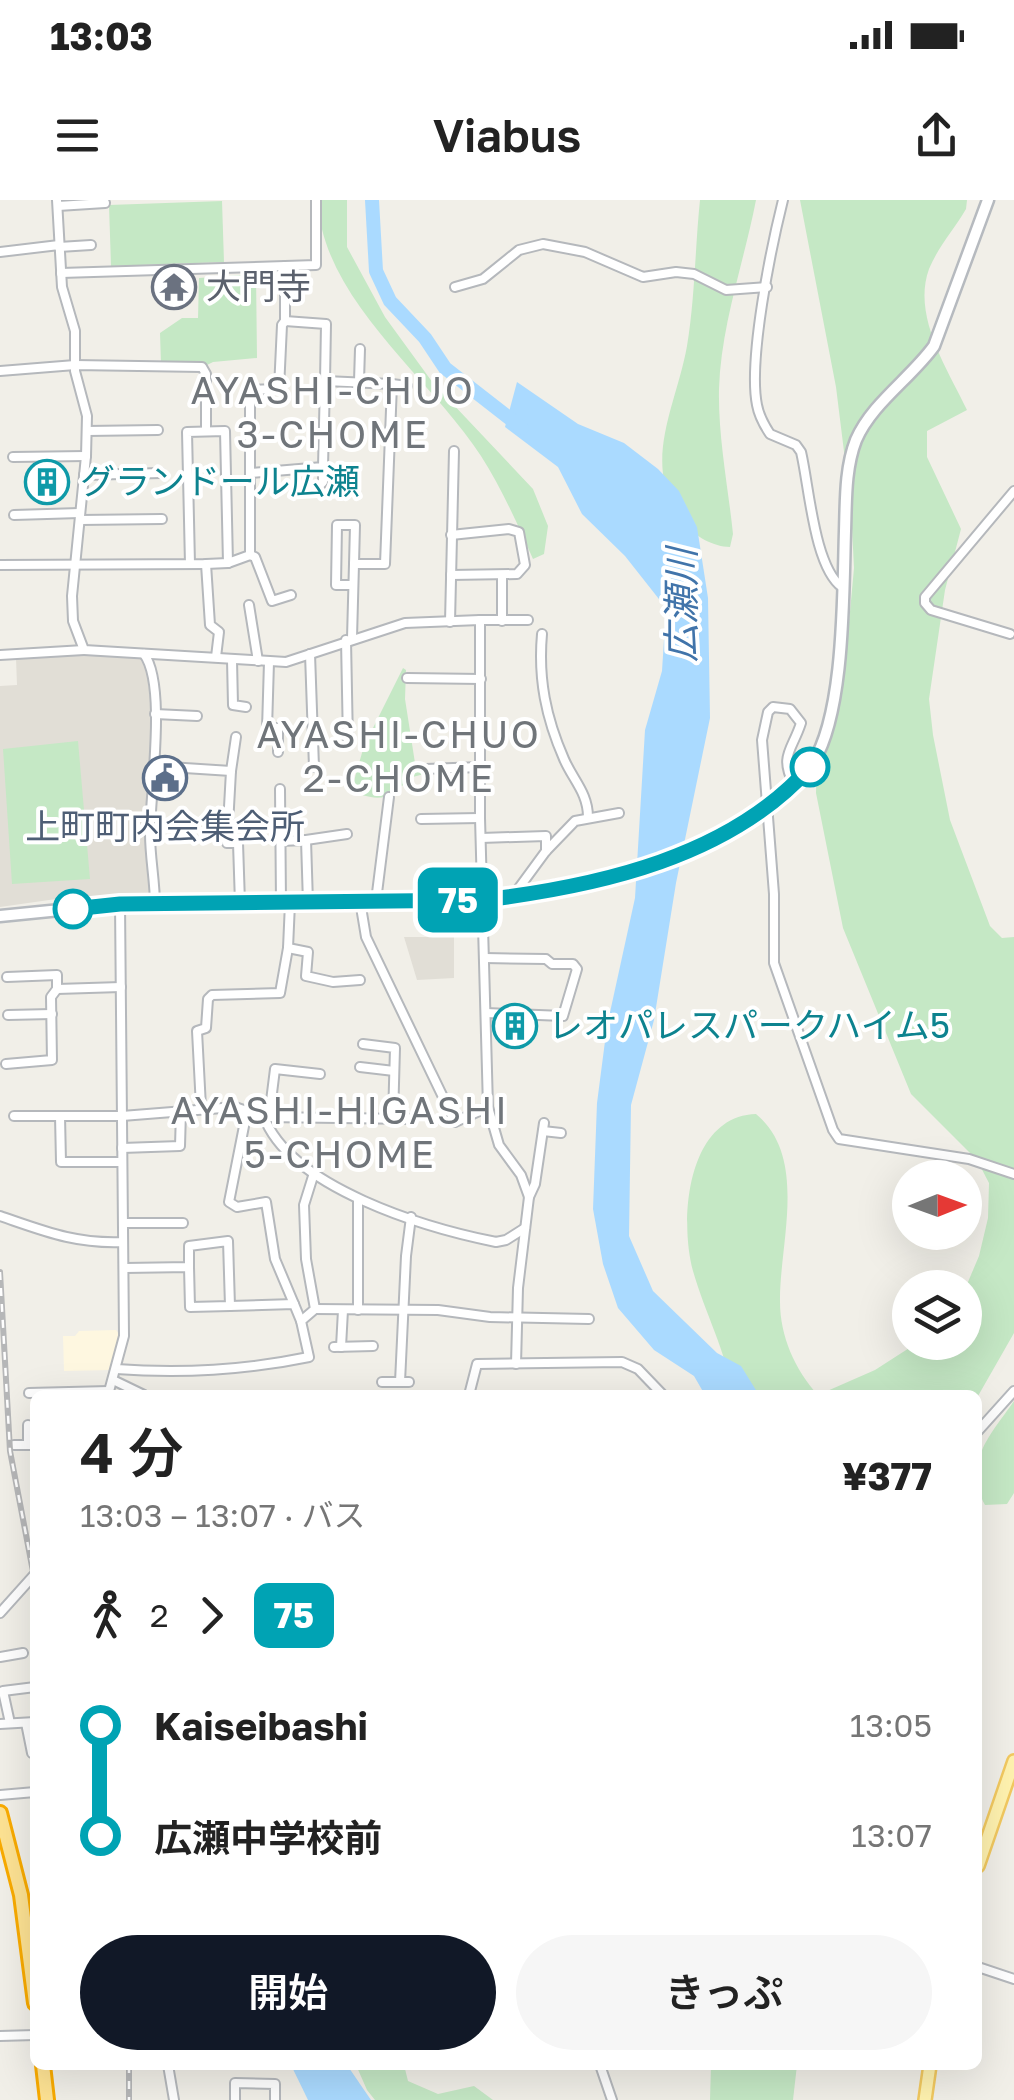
<!DOCTYPE html>
<html lang="ja">
<head>
<meta charset="utf-8">
<style>
	:root { --surface:#fff; --page:#f6f6f6; --text:#222; --muted:#767676; --accent:#111827 }
	body { margin:0; font-family:"Golos Text","Noto Sans JP",sans-serif; background:var(--page); color:var(--text); height:100vh; display:flex; flex-direction:column; font-size:38px; white-space:nowrap }
	* { box-sizing:border-box; margin:0 }
	p { font-size:32px; color:var(--muted) }
	.icon { flex:none; width:55px; height:55px; fill:none; stroke:currentColor; stroke-width:2; stroke-linecap:round; stroke-linejoin:round }
	.map { position:relative; flex:1; overflow:hidden }
	.sheet { position:absolute; left:30px; top:1190px; width:952px; height:680px; display:flex; flex-direction:column; background:var(--surface); border-radius:15px; box-shadow:0 10px 40px #0002 }
	.sheet>* { flex:none }
	.badge { padding:0 20px; border-radius:15px; font-size:35px; line-height:65px }
	.needle { width:65px; rotate:89deg }
	.buttons { position:absolute; left:892px; top:960px; display:grid; gap:20px }
	.buttons a { display:grid; place-items:center; width:90px; height:90px; border-radius:50%; background:var(--surface); box-shadow:0 10px 40px #0002; font-size:50px }
	.map>.badge { position:absolute; translate:-50% -50%; box-shadow:0 0 0 5px #fff }
	.legs { display:flex; align-items:center; gap:15px; height:110px; padding:0 50px; font-size:32px }
	.legs p { margin-inline-start:auto }
	.head { display:flex; align-items:center; justify-content:space-between; height:170px; padding:0 50px }
	h1 { font-size:55px; font-weight:600; line-height:75px }
	.cta { display:flex; gap:20px; margin-top:auto; padding:20px 50px }
	.cta a { flex:1; height:115px; border-radius:60px; background:var(--accent); color:#fff; font-size:40px; font-weight:600; line-height:115px; text-align:center }
	.cta a+a { background:var(--page); color:var(--text) }
	ul { padding:0 50px; list-style:none }
	li { display:flex; align-items:center; gap:35px; height:110px; font-size:38px }
	li i { display:grid; place-items:center; width:15px; height:100%; margin:0 12px; background:currentColor }
	li i::after { content:''; width:25px; height:25px; margin:-12px; border:8px solid; border-radius:50%; background:var(--surface) }
	li p { margin-inline-start:auto }
	li:first-child i { background:linear-gradient(#0000 50%,currentColor 0) }
	li:last-child i { background:linear-gradient(currentColor 50%,#0000 0) }
	.status { display:flex; justify-content:space-between; align-items:center; height:70px; padding:0 50px; background:var(--surface); direction:ltr }
	.status svg { height:28px; fill:currentColor }
	header { display:flex; justify-content:space-between; align-items:center; height:130px; padding:0 50px; background:var(--surface); font-size:45px; font-weight:600 }
	.map>svg:first-child { display:block }
	.commercial { fill:#fef7e0 }
	.education { fill:#e1ded6 }
	.green { fill:#c5e8c5 }
	.water { fill:#aadaff }
	.lines { fill:none; stroke-linecap:round; stroke-linejoin:round }
	.river { stroke:#aadaff; stroke-width:14 }
	.street-casing { stroke:#b5b8bc; stroke-width:12 }
	.secondary-casing { stroke:#b6babf; stroke-width:15 }
	.primary-casing { stroke:#f2c960; stroke-width:16 }
	.highway-casing { stroke:#f9ab00; stroke-width:18 }
	.street { stroke:#fff; stroke-width:8 }
	.secondary { stroke:#fff; stroke-width:10 }
	.primary { stroke:#fff2af; stroke-width:11 }
	.highway { stroke:#fde293; stroke-width:12 }
	.rail-casing { stroke:#b6b7b8; stroke-width:6 }
	.rail { stroke:#fff; stroke-width:2.5; stroke-dasharray:8; stroke-linecap:butt }
	.secondary-bridge-casing { stroke:#b6babf; stroke-width:15; stroke-linecap:butt }
	.secondary-bridge { stroke:#fff; stroke-width:10 }
	.line-1-casing { stroke:#fff; stroke-width:22 }
	.line-1 { stroke:#00a3b4; stroke-width:15 }
	.stop-1-dot { fill:#fff; stroke:#00a3b4; stroke-width:5 }
	.labels { text-anchor:middle; stroke-width:8; stroke-linejoin:round; paint-order:stroke }
	.worship-label { font-size:35px; fill:#5b616d; stroke:#fff; text-anchor:start }
	.culture-label { font-size:35px; fill:#0d838f; stroke:#fff; text-anchor:start }
	.service-label { font-size:35px; fill:#4e5e75; stroke:#fff }
	.neighbourhood-label { font-size:38px; letter-spacing:2.5px; fill:#70757a; stroke:#fff }
	.water-label { font-size:38px; font-style:italic; fill:#4174aa; stroke:#fff }
</style>
</head>
<body>
<div class="status"><b>13:03</b><svg viewBox="0 0 49 12"><path d="M0 12V9h3v3zM5 12V6h3v6zM10 12V3h3v9zM15 12V0h3v12zM26 1h20v11H26zM47 4h2v5h-2z"/></svg></div>
<header><svg class="icon" aria-label="menu" viewBox="0 0 24 24"><path d="M4 6h16M4 12h16M4 18h16"/></svg>Viabus<svg class="icon" aria-label="share" viewBox="0 0 24 24"><path d="M12 15V3M7 8l5-5 5 5M5 13v7h14v-7"/></svg></header>
<div class="map">
<svg width="1014" height="1900" viewBox="0 0 1014 1900">
	<rect width="100%" height="100%" fill="#f1efe8"/>
	<!-- commercial -->
	<polygon class="commercial" points="116,1130 120,1135 113,1170 64,1171 63,1136 75,1136 79,1131"/>
	<!-- education -->
	<g class="education">
		<polygon points="84,452 143,457 146,464 154,530 146,626 151,695 70,697 0,707 0,486 17,485 16,458"/>
		<polygon points="438,707 479,707 479,728 454,728 454,778 417,780 404,737 439,737"/>
	</g>
	<!-- green -->
	<g class="green">
		<path d="M318,0H347V47L385,117L433,183L533,289L548,326L544,354L533,359C518,325 501,287 481,256C430,177 321,98 318,0Z"/>
		<path d="M700,0H756C744,62 721,125 719,189C718,237 728,286 733,334L730,347C714,347 694,336 684,323C639,266 676,208 687,146C695,98 695,48 700,0Z"/>
		<path d="M800,0H967L966,9C955,28 938,47 929,69C912,116 947,168 967,210L927,231V257L961,329L945,390L929,499L933,535L950,620L990,726L1002,738L1014,737V1133L978,1196L733,1195C726,1151 705,1113 693,1071C679,1020 687,916 756,914C809,958 779,1044 780,1102C780,1136 795,1170 818,1195L875,1170L917,1143L965,1142V1089L979,1056L988,1018L989,983L977,960L911,894L843,728L816,593L817,559L826,519L845,466L854,368L851,308L836,187Z"/>
		<polygon points="222,1 224,62 111,66 109,5"/>
		<polygon points="256,74 257,158 213,162 207,165 161,164 160,133 182,118 198,118 199,78"/>
		<path d="M403,468L406,470L405,499L415,563L424,565V574L409,578L407,585C391,587 405,584 393,593C380,602 364,596 351,591L364,546Z"/>
		<polygon points="78,541 90,679 12,684 3,549"/>
		<path d="M1014,1201V1293L1007,1304L985,1305C963,1261 990,1236 1014,1201Z"/>
		<polygon points="356,1865 404,1865 408,1881 438,1894 474,1886 493,1900 375,1900 367,1890"/>
		<polygon points="711,1865 797,1865 793,1900 710,1900"/>
	</g>
	<!-- water -->
	<g class="water">
		<polygon points="517,182 578,224 624,243 658,269 679,291 697,327 708,398 710,518 676,683 654,820 631,905 629,1036 653,1091 717,1153 741,1166 759,1195 705,1195 694,1176 654,1150 618,1108 603,1064 593,1009 597,903 607,826 635,698 645,530 662,471 666,408 625,356 582,314 558,267 505,227"/>
		<polygon points="291,1865 347,1865 371,1900 308,1900"/>
	</g>
	<g class="lines">
		<!-- river -->
		<polyline class="river" points="372,0 376,71 390,101 425,138 445,168 522,228"/>
		<defs>
			<g id="street">
				<polyline points="57,0 62,87 75,131 75,171 87,216 86,256 72,396 73,421 84,450 286,462 405,423 480,420 480,618 488,907 455,922 366,737 360,701"/>
				<path d="M783,0C771,48 748,160 757,205C759,216 764,225 770,234L796,245L801,252C809,285 814,367 842,387"/>
				<polyline points="58,6 105,3"/>
				<polyline points="59,47 91,45"/>
				<polyline points="0,52 59,45"/>
				<polyline points="61,73 316,65 316,0"/>
				<polyline points="455,87 483,79 519,50 543,44 585,52 643,77 676,72 694,74 726,90 767,87"/>
				<polyline points="285,121 326,124 325,181 392,184 385,364 354,364 352,438"/>
				<polyline points="0,171 75,165 202,167 206,174 206,231"/>
				<polyline points="359,181 360,149"/>
				<polyline points="392,184 407,186"/>
				<polyline points="87,231 158,230"/>
				<polyline points="13,257 86,256"/>
				<polyline points="251,273 323,267 325,181"/>
				<polyline points="84,275 161,273"/>
				<polyline points="307,287 319,286 323,282 323,267"/>
				<polyline points="14,315 80,313"/>
				<polyline points="80,320 162,319"/>
				<polyline points="250,355 255,357 272,401 291,395"/>
				<polyline points="190,364 187,232 225,231 228,363"/>
				<polyline points="206,364 210,425 219,432 216,457"/>
				<polyline points="0,365 206,364 228,363 250,355 250,190 279,189 282,125 285,121 285,66"/>
				<polyline points="451,375 517,374 525,365 519,332 509,329 451,335"/>
				<polyline points="353,385 336,385 337,325 355,325 354,364"/>
				<polyline points="249,405 258,461"/>
				<polyline points="480,420 528,420"/>
				<polyline points="502,421 502,375"/>
				<polyline points="450,422 454,251"/>
				<path d="M542,434C538,479 546,518 564,559C573,580 588,593 588,617"/>
				<polyline points="1010,434 931,410 925,403 925,397 1014,291"/>
				<polyline points="346,440 348,543"/>
				<path d="M144,454C167,485 150,593 150,634C150,658 155,681 155,705"/>
				<polyline points="310,454 314,567"/>
				<polyline points="0,455 84,450"/>
				<polyline points="232,460 233,505 246,507"/>
				<polyline points="269,462 267,529 278,528 278,552"/>
				<polyline points="407,478 481,479"/>
				<polyline points="155,514 197,516"/>
				<polyline points="154,566 231,571 227,643 238,643 240,703"/>
				<polyline points="426,569 481,567"/>
				<polyline points="231,571 236,537"/>
				<path d="M794,585C779,555 792,551 801,523L790,509L773,507L768,512L762,540L774,694V763L833,930L839,939L969,959L1014,974"/>
				<polyline points="280,589 281,703"/>
				<polyline points="421,619 480,618"/>
				<polyline points="481,638 546,636 546,651"/>
				<polyline points="280,641 306,640"/>
				<polyline points="513,696 546,651 575,621 619,613"/>
				<polyline points="376,701 389,597"/>
				<polyline points="308,703 306,640 347,634"/>
				<polyline points="288,748 308,752 306,776 333,782 360,780"/>
				<polyline points="485,758 546,759 552,764 573,764 577,769 563,816 486,813"/>
				<polyline points="7,777 57,775 57,789 121,787"/>
				<polyline points="8,815 52,814"/>
				<polyline points="363,844 395,848 393,919"/>
				<polyline points="6,864 52,860 51,797 57,789"/>
				<polyline points="360,867 394,871"/>
				<polyline points="201,907 197,831 206,828 208,799 212,795 280,793 288,748 290,703"/>
				<polyline points="488,907 499,945 521,975 529,997 518,1088 516,1164"/>
				<polyline points="247,911 229,1002 237,1007 266,1002 275,1059 294,1104"/>
				<path d="M14,916H122L235,907L264,917C291,988 426,1028 496,1042L506,1040L525,1028"/>
				<polyline points="60,916 61,962 122,962"/>
				<polyline points="264,917 413,919"/>
				<polyline points="269,917 275,869 320,874"/>
				<polyline points="543,931 561,933"/>
				<polyline points="122,948 180,946 181,911"/>
				<polyline points="529,997 535,984 544,923"/>
				<path d="M0,1016C44,1031 75,1044 123,1042"/>
				<polyline points="123,1023 183,1023"/>
				<polyline points="125,1068 189,1067 189,1046 228,1041 230,1106 190,1107 189,1067"/>
				<polyline points="230,1106 294,1104 301,1121"/>
				<polyline points="315,1109 438,1110 490,1117 589,1119"/>
				<polyline points="358,1110 358,1000"/>
				<polyline points="334,1147 373,1146"/>
				<polyline points="341,1147 343,1110"/>
				<path d="M116,1169C181,1174 246,1170 309,1157L301,1121L315,1109L306,1059L304,1005L314,973"/>
				<polyline points="113,1180 144,1195"/>
				<polyline points="382,1182 409,1182"/>
				<polyline points="400,1182 406,1056 411,1017"/>
				<polyline points="29,1193 109,1191"/>
				<polyline points="108,1195 124,1136 120,704"/>
				<polyline points="469,1195 477,1164 622,1162 638,1169 663,1195"/>
				<polyline points="28,1225 28,1245"/>
				<polyline points="978,1231 1014,1191"/>
				<polyline points="14,1245 35,1245"/>
				<polyline points="0,1413 35,1374"/>
				<polyline points="0,1457 23,1453"/>
				<polyline points="10,1523 3,1491 35,1487"/>
				<polyline points="26,1523 32,1553 35,1552"/>
				<polyline points="0,1524 35,1522"/>
				<polyline points="0,1595 35,1592"/>
				<polyline points="978,1767 1014,1779"/>
				<polyline points="0,1836 35,1835"/>
				<polyline points="168,1865 174,1900"/>
				<polyline points="600,1865 612,1900"/>
				<polyline points="235,1900 235,1883 275,1884 275,1900"/>
			</g>
			<g id="secondary">
				<path d="M775,601C788,590 802,578 812,564C845,515 843,391 845,331C846,301 845,268 856,240C872,203 911,178 934,146L988,0"/>
				<polyline points="0,716 120,704 484,700 598,678"/>
			</g>
			<g id="primary">
				<polyline points="978,1666 1014,1561"/>
				<polyline points="925,1900 930,1865"/>
			</g>
			<g id="highway">
				<polyline points="0,1613 21,1695 35,1803"/>
				<polyline points="43,1865 47,1900"/>
			</g>
		</defs>
		<!-- street casing -->
		<use href="#street" class="street-casing"/>
		<!-- secondary casing -->
		<use href="#secondary" class="secondary-casing"/>
		<!-- primary casing -->
		<use href="#primary" class="primary-casing"/>
		<!-- highway casing -->
		<use href="#highway" class="highway-casing"/>
		<!-- street -->
		<use href="#street" class="street"/>
		<!-- secondary -->
		<use href="#secondary" class="secondary"/>
		<!-- primary -->
		<use href="#primary" class="primary"/>
		<!-- highway -->
		<use href="#highway" class="highway"/>
		<defs>
			<g id="rail">
				<polyline points="0,1072 10,1251 35,1382"/>
				<polyline points="129,1865 129,1900"/>
			</g>
		</defs>
		<!-- rail casing -->
		<use href="#rail" class="rail-casing"/>
		<!-- rail -->
		<use href="#rail" class="rail"/>
		<defs>
			<path id="secondary-bridge" d="M598,678C663,665 720,638 775,601"/>
		</defs>
		<!-- secondary-bridge casing -->
		<use href="#secondary-bridge" class="secondary-bridge-casing"/>
		<!-- secondary-bridge -->
		<use href="#secondary-bridge" class="secondary-bridge"/>
	</g>
	<g class="lines">
		<defs>
			<path id="line-1" d="M73,709L120,704L484,700C599,686 730,657 810,567"/>
		</defs>
		<!-- line-1 casing -->
		<use href="#line-1" class="line-1-casing"/>
		<!-- line-1 -->
		<use href="#line-1" class="line-1"/>
	</g>
	<!-- icons -->
	<defs>
		<symbol id="temple-ring" viewBox="-11 -11 22 22"><circle r="9.5" fill="#fff" stroke="#6b7280" stroke-width="1.5"/><path d="M0-6L5-2H3V0L6.5 2.5H4V6H1.5V3h-3V6H-4V2.5H-6.5L-3 0V-2H-5Z" fill="#6b7280"/></symbol>
		<symbol id="building-ring" viewBox="-11 -11 22 22"><circle r="9.5" fill="#fff" stroke="#0f9aa8" stroke-width="1.5"/><path d="M-4-6H4V6H1V3H-1V6H-4ZM-2.5-4.3h1.7v1.8h-1.7ZM.8-4.3h1.7v1.8H.8ZM-2.5-1h1.7V.8h-1.7ZM.8-1h1.7V.8H.8Z" fill="#0f9aa8"/></symbol>
		<symbol id="civic-ring" viewBox="-11 -11 22 22"><circle r="9.5" fill="#fff" stroke="#5c6f8a" stroke-width="1.5"/><path d="M-.6-6.5H3V-4.5H.6V-3L4-1V1h2V6H-6V1h2V-1L-.6-3ZM-1.2 2.5V6h2.4V2.5Z" fill="#5c6f8a"/></symbol>
	</defs>
	<g fill-rule="evenodd">
		<use href="#temple-ring" x="149" y="62" width="50" height="50"/>
		<use href="#building-ring" x="22" y="257" width="50" height="50"/>
		<use href="#civic-ring" x="140" y="553" width="50" height="50"/>
		<use href="#building-ring" x="490" y="801" width="50" height="50"/>
	</g>
	<!-- markers -->
	<g class="stop-1-dot">
		<circle cx="810" cy="567" r="18"/>
		<circle cx="73" cy="709" r="18"/>
	</g>
	<g class="labels">
		<!-- worship labels -->
		<g class="worship-label">
			<text x="206" y="99">大門寺</text>
		</g>
		<!-- culture labels -->
		<g class="culture-label">
			<text x="80" y="294">グランドール広瀬</text>
			<text x="548" y="838">レオパレスパークハイム5</text>
		</g>
		<!-- service labels -->
		<g class="service-label">
			<text x="165" y="639">上町町内会集会所</text>
		</g>
		<!-- neighbourhood labels -->
		<g class="neighbourhood-label">
			<text x="333" y="204">AYASHI-CHUO<tspan x="333" dy="44">3-CHOME</tspan></text>
			<text x="399" y="548">AYASHI-CHUO<tspan x="399" dy="44">2-CHOME</tspan></text>
			<text x="340" y="924">AYASHI-HIGASHI<tspan x="340" dy="44">5-CHOME</tspan></text>
		</g>
		<!-- water labels -->
		<g class="water-label">
			<text transform="translate(682 405) rotate(-90)" y="13">広瀬川</text>
		</g>
	</g>
</svg>
<div class="buttons">
<a><svg class="needle" viewBox="-14 -14 28 28"><path d="M0-13l5 13h-10z" fill="#e53935"/><path d="M0 13l5-13h-10z" fill="#767676"/></svg></a>
<a><svg class="icon" aria-label="layers" viewBox="0 0 24 24"><path d="M12 4l9 5-9 5-9-5zM3 14l9 5 9-5"/></svg></a>
</div>
<b class="badge" style="left:458px;top:700px;background:#00a3b4;color:#fff">75</b>
<section class="sheet">
<div class="head"><div><h1>4 分</h1><p>13:03 – 13:07 · バス</p></div><b>¥377</b></div>
<div class="legs"><svg class="icon" aria-label="walk" viewBox="0 0 24 24"><circle cx="13" cy="4" r="2"/><path d="M13 8l-2 6 4 7M11 14l-3 7M7 12l3-4h3l4 4"/></svg>2<svg class="icon" aria-label="forward" viewBox="0 0 24 24"><path d="M9 5l7 7-7 7"/></svg><b class="badge" style="background:#00a3b4;color:#fff">75</b></div>
<ul>
<li><i style="color:#00a3b4"></i><b>Kaiseibashi</b><p>13:05</p></li>
<li><i style="color:#00a3b4"></i><b>広瀬中学校前</b><p>13:07</p></li>
</ul>
<div class="cta"><a>開始</a><a>きっぷ</a></div>
</section>
</div>
</body>
</html>
